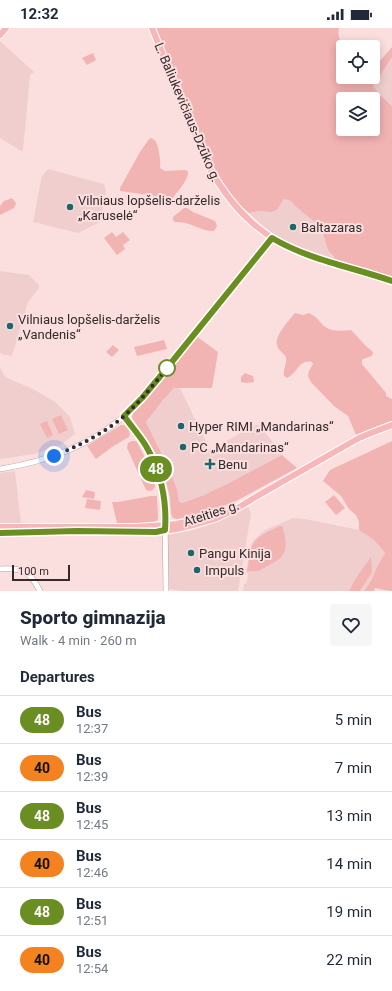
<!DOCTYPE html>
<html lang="en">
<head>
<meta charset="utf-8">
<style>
	:root { --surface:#fff; --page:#f6f6f7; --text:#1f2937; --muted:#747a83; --line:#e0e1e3 }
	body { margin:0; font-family:Roboto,sans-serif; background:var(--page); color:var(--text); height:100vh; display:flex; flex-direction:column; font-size:15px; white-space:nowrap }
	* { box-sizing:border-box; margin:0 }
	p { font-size:13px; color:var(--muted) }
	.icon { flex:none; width:22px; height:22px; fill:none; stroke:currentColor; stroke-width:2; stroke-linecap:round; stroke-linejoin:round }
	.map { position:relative; height:563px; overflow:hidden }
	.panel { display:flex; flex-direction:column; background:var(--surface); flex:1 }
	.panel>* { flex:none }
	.badge { padding:0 8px; border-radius:13px; font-size:14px; line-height:26px }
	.tools { position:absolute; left:336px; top:12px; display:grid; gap:8px }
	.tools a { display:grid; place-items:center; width:44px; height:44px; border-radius:4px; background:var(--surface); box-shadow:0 2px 10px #0003; font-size:20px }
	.scale { position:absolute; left:12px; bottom:10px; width:58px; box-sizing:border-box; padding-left:4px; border:2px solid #342a2a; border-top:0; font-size:11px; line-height:14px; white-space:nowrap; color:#342a2a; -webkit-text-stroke:3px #fbdfdf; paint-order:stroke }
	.you { position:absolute; width:20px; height:20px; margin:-10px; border:3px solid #fff; border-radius:50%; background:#1a73e8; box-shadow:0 0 0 6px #1a73e833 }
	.map>.badge { position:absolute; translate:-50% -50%; box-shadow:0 0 0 2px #fff }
	h2 { padding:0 20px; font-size:15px; line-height:36px }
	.round { display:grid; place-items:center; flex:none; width:42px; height:42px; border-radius:4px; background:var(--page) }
	.head { display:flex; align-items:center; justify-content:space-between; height:68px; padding:0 20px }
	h1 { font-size:19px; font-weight:800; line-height:30px }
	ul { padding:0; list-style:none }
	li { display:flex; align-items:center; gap:12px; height:48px; padding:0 20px; border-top:1px solid var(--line) }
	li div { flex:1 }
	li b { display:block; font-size:15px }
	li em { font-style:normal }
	li .badge { min-width:44px; font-weight:700; text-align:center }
	.status { display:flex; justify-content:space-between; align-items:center; height:28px; padding:0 20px; background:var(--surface); direction:ltr }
	.status svg { height:11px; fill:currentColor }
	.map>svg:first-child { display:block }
	.built { fill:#f1cece }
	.green { fill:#f2b3b3; fill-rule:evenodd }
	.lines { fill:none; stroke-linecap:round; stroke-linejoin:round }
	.minor-casing { stroke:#b89e9d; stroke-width:6 }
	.major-casing { stroke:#fff; stroke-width:8 }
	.minor { stroke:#fff; stroke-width:5 }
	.major { stroke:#f7b6b8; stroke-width:6 }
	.line-casing { stroke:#fff; stroke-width:9 }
	.line { stroke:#6b8e23; stroke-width:6 }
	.walk { stroke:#342a2a; stroke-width:4; stroke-dasharray:0 7.2 }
	.poi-dot { fill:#1b686c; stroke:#fbdfdf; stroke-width:1.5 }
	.stop-dot { fill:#fff; stroke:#6b8e23; stroke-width:2 }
	.labels { text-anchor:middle; stroke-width:4; stroke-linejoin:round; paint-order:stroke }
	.street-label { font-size:13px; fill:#342a2a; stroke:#fbdfdf }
	.poi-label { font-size:13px; fill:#342a2a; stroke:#fbdfdf; text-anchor:start }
</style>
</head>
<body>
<div class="status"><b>12:32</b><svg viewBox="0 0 49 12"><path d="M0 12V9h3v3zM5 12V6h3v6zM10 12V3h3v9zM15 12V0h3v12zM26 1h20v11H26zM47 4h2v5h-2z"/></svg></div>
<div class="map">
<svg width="392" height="563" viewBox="0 0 392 563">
	<rect width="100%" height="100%" fill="#fbdfdf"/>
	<!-- built -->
	<g class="built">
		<polygon points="0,13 34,44 30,47 23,122 21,123 0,110"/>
		<polygon points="392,29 392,78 380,67 373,58"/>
		<polygon points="48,141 104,156 106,163 100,194 78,205 33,194 42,148"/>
		<polygon points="284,171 290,172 292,174 295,178 321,199 328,222 334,230 334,232 308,224 286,214 269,204 249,185 258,183 266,184 277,182"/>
		<polygon points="0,243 29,247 39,257 39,260 28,274 12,328 1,326 0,323"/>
		<polygon points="0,339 5,349 33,361 54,373 70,389 75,406 62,416 34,426 0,431"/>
		<polygon points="174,360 180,360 210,422 253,398 258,397 261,399 272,413 282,427 227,456 204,467 181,475 179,475 177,461 168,439 146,394 163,372"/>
		<polygon points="15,443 21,495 0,495 0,445"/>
		<polygon points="248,479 249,480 251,486 238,563 182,563 169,561 167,512 168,508 170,505 172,504 189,503 212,496 220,491"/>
		<polygon points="293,490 305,491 359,502 374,512 385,525 378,537 371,553 364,563 243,563 244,556 247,555 247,553 248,546 246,544 252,514 265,502"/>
	</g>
	<!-- green -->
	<g class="green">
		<path d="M155,0H339C337,6 340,14 344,19H343V49H373V41L392,19V29L373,58L380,67L392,78V250L334,232V229L328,222L321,199L295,178C292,173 290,172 284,171L277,182L271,184L258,183L249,185C232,172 221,154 211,135ZM343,71H373V101H343Z"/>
		<polygon points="93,25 96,32 87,37 82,30"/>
		<path d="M151,110C153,111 155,112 156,114C159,119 161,135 160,140L165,143L185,142L188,143C189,152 177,164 172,171L168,173L156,168L120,163V160L140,124L149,111Z"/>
		<polygon points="12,170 16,175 14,180 0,187 0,178 4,173"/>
		<path d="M184,180H187L193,184L215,193L217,198L214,203C204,204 195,197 185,195C182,194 178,194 175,194L173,192V189Z"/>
		<polygon points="112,204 116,209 123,204 130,212 123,217 125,221 117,227 104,210"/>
		<path d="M295,285L303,287L309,285C316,288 319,293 324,298C331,304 342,303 351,302L366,318L373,324L372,328L363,331L362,332V336L386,365V368L392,371V393L356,407L348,388L334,378L311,354L308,348L309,343L313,336L312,334C299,331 297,346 287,350L284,348C283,342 287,335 286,330C285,325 280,324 278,320C272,309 289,293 295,285Z"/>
		<polygon points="196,308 218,324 212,360 174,360 163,372 146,394 168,439 177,461 179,474 182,475 204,467 227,456 282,427 297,440 236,473 218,480 211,485 177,491 173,490 171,486 170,469 167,458 164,445 158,430 148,412 132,390 133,384 147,369"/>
		<polygon points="164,312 167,321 137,328 134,319"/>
		<polygon points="113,317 119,322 112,329 106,324"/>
		<polygon points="245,345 253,348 254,354 246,355 241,354 241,349"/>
		<polygon points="61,387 68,402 59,406 52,391"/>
		<polygon points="47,393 53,407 47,410 40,396"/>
		<path d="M121,397H124C128,400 131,404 129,409L112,419L96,431L87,418Z"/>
		<path d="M132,413H135L137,414C142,424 155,446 155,456C155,459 155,459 153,462L149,463L146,462L127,420L128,415Z"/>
		<polygon points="392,413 392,563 384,562 375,560 374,563 364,563 371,553 378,537 385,525 374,512 359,502 359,494 356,487 349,481 341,468 323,453 330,442"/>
		<polygon points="86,462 95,464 94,471 82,469"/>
		<polygon points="334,467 345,480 336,487 325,474"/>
		<polygon points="151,468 157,468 158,491 156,493 151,495 117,495 112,474 118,474"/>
		<polygon points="87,471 101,473 100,482 85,480"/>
		<path d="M280,498H282C286,509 289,523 279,531C277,533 274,534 271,536C259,542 262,544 247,543C249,535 249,525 252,518C256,508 271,502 280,498Z"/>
		<polygon points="371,529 372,544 360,563 349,563 358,547"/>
	</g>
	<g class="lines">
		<defs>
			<g id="minor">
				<polyline points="124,388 146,418 154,436 162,458 165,488 166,563"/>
				<path d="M0,441C44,434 88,419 123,389C136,378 147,364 158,351L271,210"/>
				<path d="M0,541C23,540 29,542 40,563"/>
			</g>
			<g id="major">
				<path d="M152,0L208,137C232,182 264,213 313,229C339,238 366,244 392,253"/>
				<polyline points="0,7 6,0"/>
				<polyline points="0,499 136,499 166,497 176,496 192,493 216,486"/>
				<polyline points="0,505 77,503 156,504 177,501 193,497 217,490 236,481 254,470 359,410 371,405 392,397"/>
			</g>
		</defs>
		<!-- minor casing -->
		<use href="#minor" class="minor-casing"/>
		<!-- major casing -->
		<use href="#major" class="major-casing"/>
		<!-- minor -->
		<use href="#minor" class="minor"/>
		<!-- major -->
		<use href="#major" class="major"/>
	</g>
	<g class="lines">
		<defs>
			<path id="line" d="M0,505L77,503L156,504L165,502C167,473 161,444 146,418C140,408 131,398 124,388L142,370L158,351L272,210C309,232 352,239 392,253"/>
		</defs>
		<!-- line casing -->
		<use href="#line" class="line-casing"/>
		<!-- line -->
		<use href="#line" class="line"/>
		<!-- walk -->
		<path class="walk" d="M54,428C78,418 103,406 123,389C140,374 154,356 168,339L167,340"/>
	</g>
	<!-- markers -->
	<g class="poi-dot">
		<circle cx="70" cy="179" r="4"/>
		<circle cx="293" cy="199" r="4"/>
		<circle cx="10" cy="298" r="4"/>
		<circle cx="181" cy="398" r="4"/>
		<circle cx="183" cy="419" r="4"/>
		<path d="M208 430h4v4h4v4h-4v4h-4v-4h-4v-4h4z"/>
		<circle cx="191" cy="525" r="4"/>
		<circle cx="197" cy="542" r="4"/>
	</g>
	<circle class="stop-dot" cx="167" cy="340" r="8"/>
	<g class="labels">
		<!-- street labels -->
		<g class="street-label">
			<text transform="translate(188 84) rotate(67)" y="5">L. Baliukevičiaus-Dzūko g.</text>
			<text transform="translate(211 485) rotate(-18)" y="5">Ateities g.</text>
		</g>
		<!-- poi labels -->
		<g class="poi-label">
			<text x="78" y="177">Vilniaus lopšelis-darželis<tspan x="78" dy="15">„Karuselė“</tspan></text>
			<text x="301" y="204">Baltazaras</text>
			<text x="18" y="296">Vilniaus lopšelis-darželis<tspan x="18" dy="15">„Vandenis“</tspan></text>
			<text x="189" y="403">Hyper RIMI „Mandarinas“</text>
			<text x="191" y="424">PC „Mandarinas“</text>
			<text x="218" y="441">Benu</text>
			<text x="199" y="530">Pangu Kinija</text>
			<text x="205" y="547">Impuls</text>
		</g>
	</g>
</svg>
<div class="tools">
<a><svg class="icon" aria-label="locate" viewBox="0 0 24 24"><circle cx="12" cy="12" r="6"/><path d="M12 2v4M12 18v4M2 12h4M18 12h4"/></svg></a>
<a><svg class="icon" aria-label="layers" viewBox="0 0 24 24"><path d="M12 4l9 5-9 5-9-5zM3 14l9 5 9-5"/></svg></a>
</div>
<div class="scale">100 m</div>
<div class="you" style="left:54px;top:428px"></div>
<b class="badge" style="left:156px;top:441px;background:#6b8e23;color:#fff">48</b>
</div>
<section class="panel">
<div class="head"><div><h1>Sporto gimnazija</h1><p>Walk · 4 min · 260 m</p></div><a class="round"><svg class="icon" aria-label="heart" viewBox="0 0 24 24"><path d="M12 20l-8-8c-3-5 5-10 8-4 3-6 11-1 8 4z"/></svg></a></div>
<h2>Departures</h2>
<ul>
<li><span class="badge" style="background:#6b8e23;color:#fff">48</span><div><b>Bus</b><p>12:37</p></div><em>5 min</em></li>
<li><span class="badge" style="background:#f58220;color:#111">40</span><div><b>Bus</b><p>12:39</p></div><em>7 min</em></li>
<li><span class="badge" style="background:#6b8e23;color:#fff">48</span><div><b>Bus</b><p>12:45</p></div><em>13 min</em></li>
<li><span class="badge" style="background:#f58220;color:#111">40</span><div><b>Bus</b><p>12:46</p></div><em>14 min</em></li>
<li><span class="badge" style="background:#6b8e23;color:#fff">48</span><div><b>Bus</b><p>12:51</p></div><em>19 min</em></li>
<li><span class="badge" style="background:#f58220;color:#111">40</span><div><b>Bus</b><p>12:54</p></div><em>22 min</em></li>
</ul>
</section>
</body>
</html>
